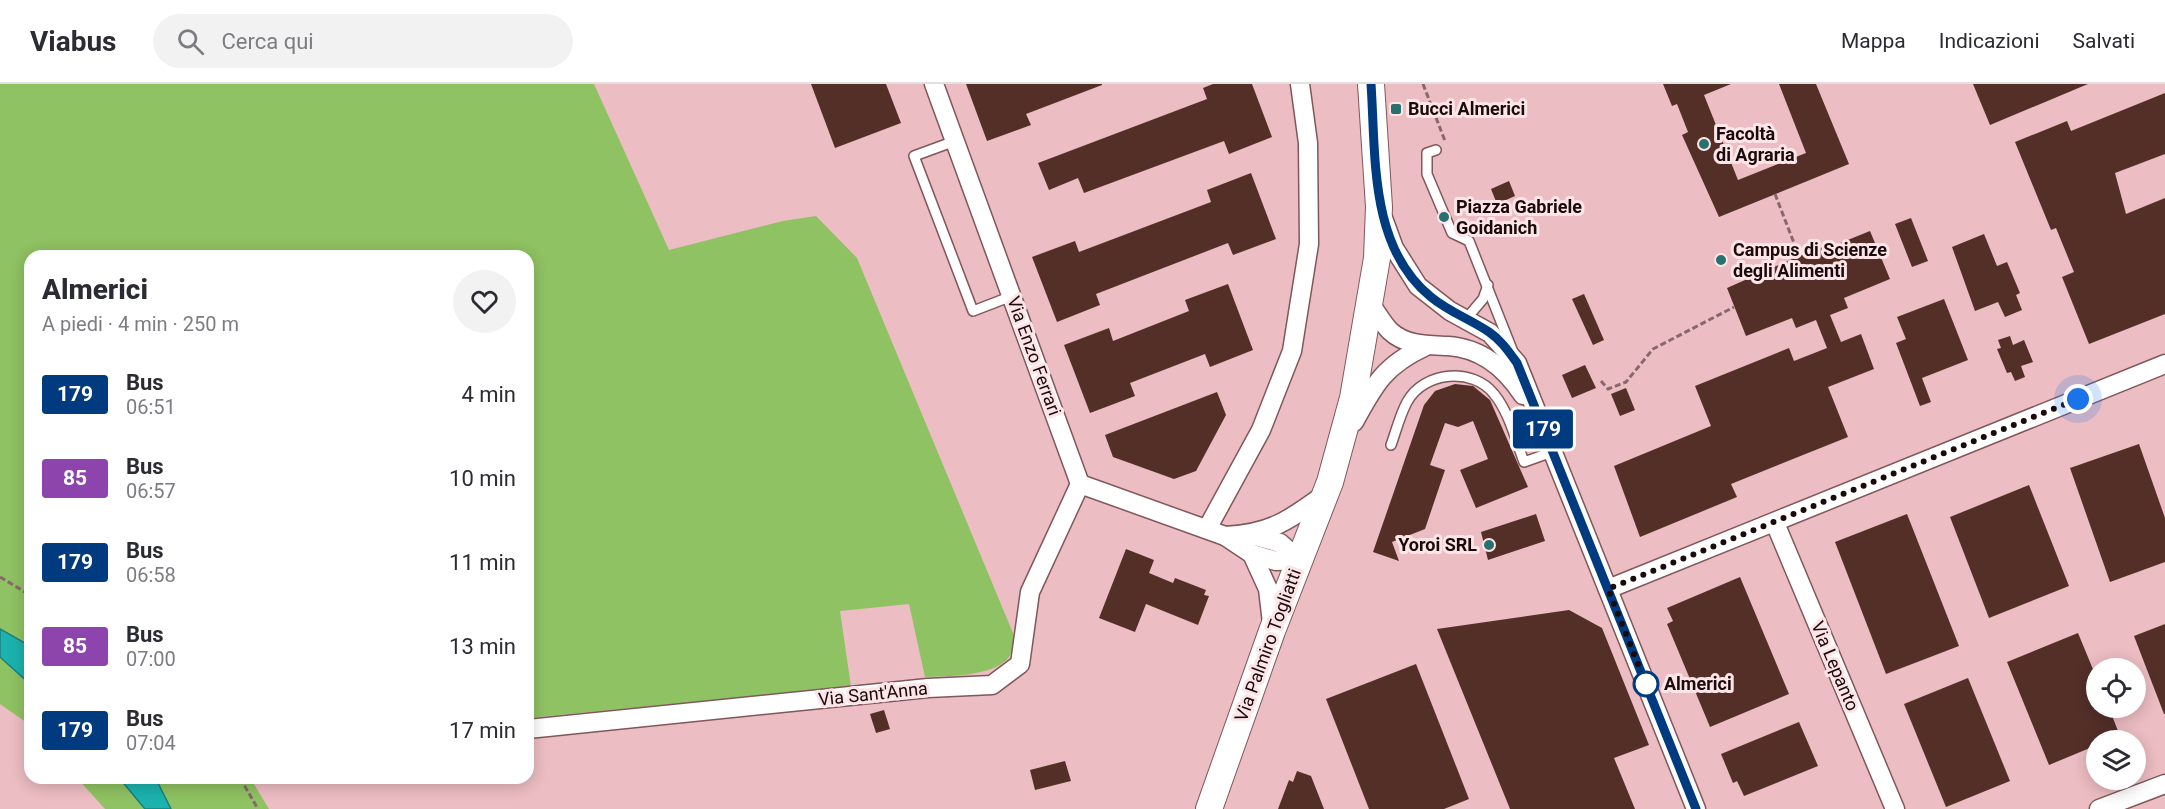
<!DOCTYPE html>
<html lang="it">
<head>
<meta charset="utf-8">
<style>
	:root { --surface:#fff; --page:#f2f2f3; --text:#2b2b33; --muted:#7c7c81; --line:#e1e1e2 }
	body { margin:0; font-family:Roboto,sans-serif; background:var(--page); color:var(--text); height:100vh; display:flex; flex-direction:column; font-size:22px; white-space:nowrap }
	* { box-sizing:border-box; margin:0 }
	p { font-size:20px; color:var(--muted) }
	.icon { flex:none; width:33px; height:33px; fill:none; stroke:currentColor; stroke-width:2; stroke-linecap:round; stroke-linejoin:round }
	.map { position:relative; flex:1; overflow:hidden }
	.side { position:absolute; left:24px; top:166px; width:510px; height:534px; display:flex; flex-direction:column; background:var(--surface); border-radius:18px; box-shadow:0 3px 15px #0003 }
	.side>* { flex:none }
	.badge { padding:0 12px; border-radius:4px; font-size:21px; line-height:39px }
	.fabs { position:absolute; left:2086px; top:574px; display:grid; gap:12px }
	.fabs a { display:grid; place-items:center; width:60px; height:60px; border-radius:50%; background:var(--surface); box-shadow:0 3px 15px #0003; font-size:30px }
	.you { position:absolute; width:30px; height:30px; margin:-15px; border:4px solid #fff; border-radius:50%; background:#1a73e8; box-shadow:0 0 0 9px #1a73e833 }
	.map>.badge { position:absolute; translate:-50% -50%; box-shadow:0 0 0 3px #fff }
	.round { display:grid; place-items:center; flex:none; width:63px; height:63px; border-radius:32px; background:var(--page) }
	.head { display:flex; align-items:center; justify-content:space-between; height:102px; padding:0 18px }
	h1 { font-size:28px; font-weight:800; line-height:45px }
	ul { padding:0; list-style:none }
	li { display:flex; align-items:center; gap:18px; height:84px; padding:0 18px }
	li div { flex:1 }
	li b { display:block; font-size:22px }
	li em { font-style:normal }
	li .badge { min-width:66px; font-weight:700; text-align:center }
	header { display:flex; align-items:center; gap:36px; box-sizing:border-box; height:84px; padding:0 30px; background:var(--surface); border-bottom:2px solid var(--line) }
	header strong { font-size:28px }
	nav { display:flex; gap:33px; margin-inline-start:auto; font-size:21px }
	.search { width:420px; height:54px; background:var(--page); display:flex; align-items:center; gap:15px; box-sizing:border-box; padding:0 21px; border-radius:33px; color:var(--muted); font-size:22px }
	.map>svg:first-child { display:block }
	.green { fill:#8fc262 }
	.water { fill:#1cb2ae; stroke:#1b807d; stroke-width:1.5 }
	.building { fill:#532f28 }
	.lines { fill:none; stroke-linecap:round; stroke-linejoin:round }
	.service-casing { stroke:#80575b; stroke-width:12 }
	.minor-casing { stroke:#80575b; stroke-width:21 }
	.secondary-casing { stroke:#80575b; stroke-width:28 }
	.path { stroke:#88686c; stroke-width:3; stroke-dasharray:6 3; stroke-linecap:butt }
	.service { stroke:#fff; stroke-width:9 }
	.minor { stroke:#fff; stroke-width:18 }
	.secondary { stroke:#fff; stroke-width:26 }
	.line-casing { stroke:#fff; stroke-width:14 }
	.line { stroke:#003b80; stroke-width:9 }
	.walk { stroke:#190a0c; stroke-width:6; stroke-dasharray:0 10.8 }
	.poi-dot { fill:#27726f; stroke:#fde5e7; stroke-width:2 }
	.stop-dot { fill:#fff; stroke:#003b80; stroke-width:3 }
	.labels { text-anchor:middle; stroke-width:6; stroke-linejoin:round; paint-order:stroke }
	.poi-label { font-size:18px; font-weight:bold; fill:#190a0c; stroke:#fde5e7; text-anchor:start }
	.street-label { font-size:18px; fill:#190a0c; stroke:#fde5e7 }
	.stop-label { font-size:18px; font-weight:bold; fill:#190a0c; stroke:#fde5e7; text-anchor:start }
</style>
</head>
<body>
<header>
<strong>Viabus</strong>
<div class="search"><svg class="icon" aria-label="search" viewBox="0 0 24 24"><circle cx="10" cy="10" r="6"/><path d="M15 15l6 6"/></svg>Cerca qui</div>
<nav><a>Mappa</a><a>Indicazioni</a><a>Salvati</a></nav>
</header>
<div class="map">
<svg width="2165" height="725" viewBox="0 0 2165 725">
	<rect width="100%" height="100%" fill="#ecbdc2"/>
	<!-- green -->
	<g class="green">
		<path d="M0,0H594L669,166L783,137L816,132L857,174L1015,554C1013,559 1012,569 1009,573C994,593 947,592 925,593L909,520L840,527L851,603L528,634V172H30V562L0,545Z"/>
		<polygon points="0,573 30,600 30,641 0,620"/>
		<polygon points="78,695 120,695 145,725 105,725"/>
		<polygon points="156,695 251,695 269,725 171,725"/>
	</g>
	<!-- water -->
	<g class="water">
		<polygon points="0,545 30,562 30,600 0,573"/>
		<polygon points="120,695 156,695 171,725 145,725"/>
	</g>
	<!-- building -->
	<g class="building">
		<polygon points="811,0 886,0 901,39 835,64"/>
		<polygon points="966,0 1102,0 1102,1 1026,30 1031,41 987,57"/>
		<polygon points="1213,0 1252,0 1272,53 1229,70 1224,57 1084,109 1078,94 1049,106 1038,79 1207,15 1203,4"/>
		<polygon points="1663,0 1731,0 1704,11 1738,96 1806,69 1779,0 1816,0 1849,80 1719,133 1682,51 1688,48 1677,20 1672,22"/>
		<polygon points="1973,0 2088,0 1990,41"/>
		<polygon points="2165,9 2165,70 2115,89 2126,130 2165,114 2165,230 2089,260 2062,193 2074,188 2056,144 2051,146 2015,58 2067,37 2071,47"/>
		<polygon points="1251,89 1276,155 1233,171 1228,159 1096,210 1100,221 1057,238 1032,173 1075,157 1079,168 1211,118 1207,106"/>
		<polygon points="1509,97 1515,112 1497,120 1491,105"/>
		<polygon points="1911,134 1928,177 1912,183 1895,140"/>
		<polygon points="1870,147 1890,195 1844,214 1848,224 1830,231 1841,258 1861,250 1874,285 1828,303 1848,353 1731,400 1737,413 1640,453 1614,382 1711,342 1695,302 1789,264 1794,277 1827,264 1816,236 1796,244 1792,234 1746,252 1727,204 1799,172 1822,163 1823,166"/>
		<polygon points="1984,150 1997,182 2007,178 2020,209 2016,211 2022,226 2005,233 1998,218 1975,227 1952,163"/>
		<polygon points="1228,200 1253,266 1210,283 1205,270 1130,299 1135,312 1090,329 1064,261 1109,244 1113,257 1189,227 1185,216"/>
		<polygon points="1584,210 1604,256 1593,261 1572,215"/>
		<polygon points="1944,215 1968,276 1922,294 1931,318 1920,322 1896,259 1906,255 1897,233"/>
		<polygon points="2010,252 2013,261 2024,256 2033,278 2021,282 2025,293 2015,297 2011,288 2007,289 1997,265 2001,264 1998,256"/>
		<polygon points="1585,281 1596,304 1572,314 1562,291"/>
		<polygon points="1455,300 1473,302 1490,316 1528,403 1476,424 1460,386 1488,375 1473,337 1458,343 1445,339 1430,381 1445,386 1425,445 1392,458 1399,477 1373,468 1424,321 1435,307"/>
		<polygon points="1626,304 1635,326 1620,332 1611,310"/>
		<polygon points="1217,308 1226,331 1196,387 1174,395 1113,373 1105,351"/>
		<polygon points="2139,360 2165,434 2165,478 2110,498 2070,384"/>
		<polygon points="2029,401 2069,502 1989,534 1950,433"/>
		<polygon points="1536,430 1545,457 1488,476 1481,448"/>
		<polygon points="1907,430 1959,562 1886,590 1835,458"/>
		<polygon points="1126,465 1154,476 1149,489 1173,499 1175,494 1206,506 1204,511 1209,512 1198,541 1146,520 1135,548 1099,534"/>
		<polygon points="1740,493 1789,610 1710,643 1667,540 1673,537 1667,524"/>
		<polygon points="1569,526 1602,544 1649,661 1614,674 1635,725 1510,725 1437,545"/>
		<polygon points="2165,540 2165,630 2164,630 2134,552"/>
		<polygon points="2078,549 2097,595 2097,624 2109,624 2120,652 2107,657 2097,657 2097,661 2049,681 2007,578"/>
		<polygon points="1416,580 1469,715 1444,725 1369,725 1326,615"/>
		<polygon points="1968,594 2010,697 1946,723 1904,620"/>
		<polygon points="884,626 890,645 876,649 870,630"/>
		<polygon points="1799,638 1818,682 1744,712 1737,697 1733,699 1721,670"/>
		<polygon points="1065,677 1071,697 1035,706 1030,686"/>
		<polygon points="1297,687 1311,692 1324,725 1278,725 1289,696 1293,698"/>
	</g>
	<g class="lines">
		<defs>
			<g id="service">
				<polyline points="955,57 914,72 973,227 1012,212"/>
				<polyline points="1436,66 1427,69 1427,90 1452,149 1469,157 1513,268"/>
				<polyline points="1466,235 1483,215 1488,201"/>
				<path d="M1391,361C1396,347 1400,331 1407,318C1424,287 1473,283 1494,310C1509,328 1516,357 1524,378L1552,368"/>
			</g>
			<g id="minor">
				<polyline points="934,0 1080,400 1225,452 1252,470 1276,477 1299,476"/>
				<polyline points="1383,134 1394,164 1418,202 1450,227 1490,249 1517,279 1696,725"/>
				<path d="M1371,221C1377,229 1383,240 1390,247C1406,262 1428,261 1448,262C1481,264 1506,285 1523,311"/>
				<path d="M1354,338C1375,299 1385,281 1426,262"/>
				<polyline points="1775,439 1895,725"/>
				<polyline points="1207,445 1261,346 1292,267 1309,160 1308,59 1300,0"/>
				<polyline points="1252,451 1280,459 1299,476"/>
				<path d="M1225,452C1270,450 1290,436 1325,410"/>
				<polyline points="1252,470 1268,505 1272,539"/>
				<polyline points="1608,505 2165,280"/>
				<polyline points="528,645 928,604 992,601 1020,580 1030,508 1080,400"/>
				<polyline points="2099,725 2165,700"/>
			</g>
			<polyline id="secondary" points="1209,725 1272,547 1330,398 1353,314 1377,174 1379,123 1371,0"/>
		</defs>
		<!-- service casing -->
		<use href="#service" class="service-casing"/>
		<!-- minor casing -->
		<use href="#minor" class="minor-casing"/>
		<!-- secondary casing -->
		<use href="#secondary" class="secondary-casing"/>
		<!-- path -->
		<g class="path">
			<polyline points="1423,0 1445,57"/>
			<polyline points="1775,110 1799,172"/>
			<polyline points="1601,297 1608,305 1626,298 1653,265 1734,223"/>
			<polyline points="0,493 30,511"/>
			<polyline points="240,694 258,725"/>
		</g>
		<!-- service -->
		<use href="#service" class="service"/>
		<!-- minor -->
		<use href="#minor" class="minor"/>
		<!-- secondary -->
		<use href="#secondary" class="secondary"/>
	</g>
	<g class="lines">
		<defs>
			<path id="line" d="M1371,0C1376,72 1369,163 1431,213C1449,228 1470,235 1489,248C1501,256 1509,268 1517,279L1696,725"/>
		</defs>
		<!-- line casing -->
		<use href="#line" class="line-casing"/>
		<!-- line -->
		<use href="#line" class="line"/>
		<!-- walk -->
		<polyline class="walk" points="1646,600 1608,505 2078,315"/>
	</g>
	<!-- markers -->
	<g class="poi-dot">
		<rect x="1390" y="19" width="12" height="12" rx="3"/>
		<circle cx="1704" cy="60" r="6"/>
		<circle cx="1444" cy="133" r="6"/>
		<circle cx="1721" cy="176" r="6"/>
		<circle cx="1489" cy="461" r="6"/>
	</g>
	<circle class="stop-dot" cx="1646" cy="600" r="12"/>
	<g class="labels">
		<!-- poi labels -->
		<g class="poi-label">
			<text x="1408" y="31">Bucci Almerici</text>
			<text x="1716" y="56">Facoltà<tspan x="1716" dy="21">di Agraria</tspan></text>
			<text x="1456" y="129">Piazza Gabriele<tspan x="1456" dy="21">Goidanich</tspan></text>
			<text x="1733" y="172">Campus di Scienze<tspan x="1733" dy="21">degli Alimenti</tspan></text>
			<text x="1477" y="467" text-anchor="end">Yoroi SRL</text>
		</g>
		<!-- street labels -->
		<g class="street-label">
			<text transform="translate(1034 272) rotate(70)" y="6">Via Enzo Ferrari</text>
			<text transform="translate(1268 561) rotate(-70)" y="6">Via Palmiro Togliatti</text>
			<text transform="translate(1835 582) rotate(67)" y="6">Via Lepanto</text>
			<text transform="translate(873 610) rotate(-6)" y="6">Via Sant'Anna</text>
		</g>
		<!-- stop labels -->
		<g class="stop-label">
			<text x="1664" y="606">Almerici</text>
		</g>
	</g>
</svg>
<div class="fabs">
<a><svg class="icon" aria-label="locate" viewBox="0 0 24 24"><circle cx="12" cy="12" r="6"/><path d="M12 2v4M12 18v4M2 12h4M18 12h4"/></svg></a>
<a><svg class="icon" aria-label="layers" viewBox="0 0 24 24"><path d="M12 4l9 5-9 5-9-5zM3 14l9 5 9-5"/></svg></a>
</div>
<div class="you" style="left:2078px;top:315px"></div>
<b class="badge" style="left:1543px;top:345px;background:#003b80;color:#fff">179</b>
<section class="side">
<div class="head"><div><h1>Almerici</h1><p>A piedi · 4 min · 250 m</p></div><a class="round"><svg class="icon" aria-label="heart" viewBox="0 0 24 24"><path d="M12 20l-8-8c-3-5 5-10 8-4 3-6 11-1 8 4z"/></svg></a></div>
<ul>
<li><span class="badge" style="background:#003b80;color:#fff">179</span><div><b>Bus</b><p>06:51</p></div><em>4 min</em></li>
<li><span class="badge" style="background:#8e44ad;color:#fff">85</span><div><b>Bus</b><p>06:57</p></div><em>10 min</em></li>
<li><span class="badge" style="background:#003b80;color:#fff">179</span><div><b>Bus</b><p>06:58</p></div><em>11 min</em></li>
<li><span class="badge" style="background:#8e44ad;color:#fff">85</span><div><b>Bus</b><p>07:00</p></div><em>13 min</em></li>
<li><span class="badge" style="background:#003b80;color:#fff">179</span><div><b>Bus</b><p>07:04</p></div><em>17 min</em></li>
</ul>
</section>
</div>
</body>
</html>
